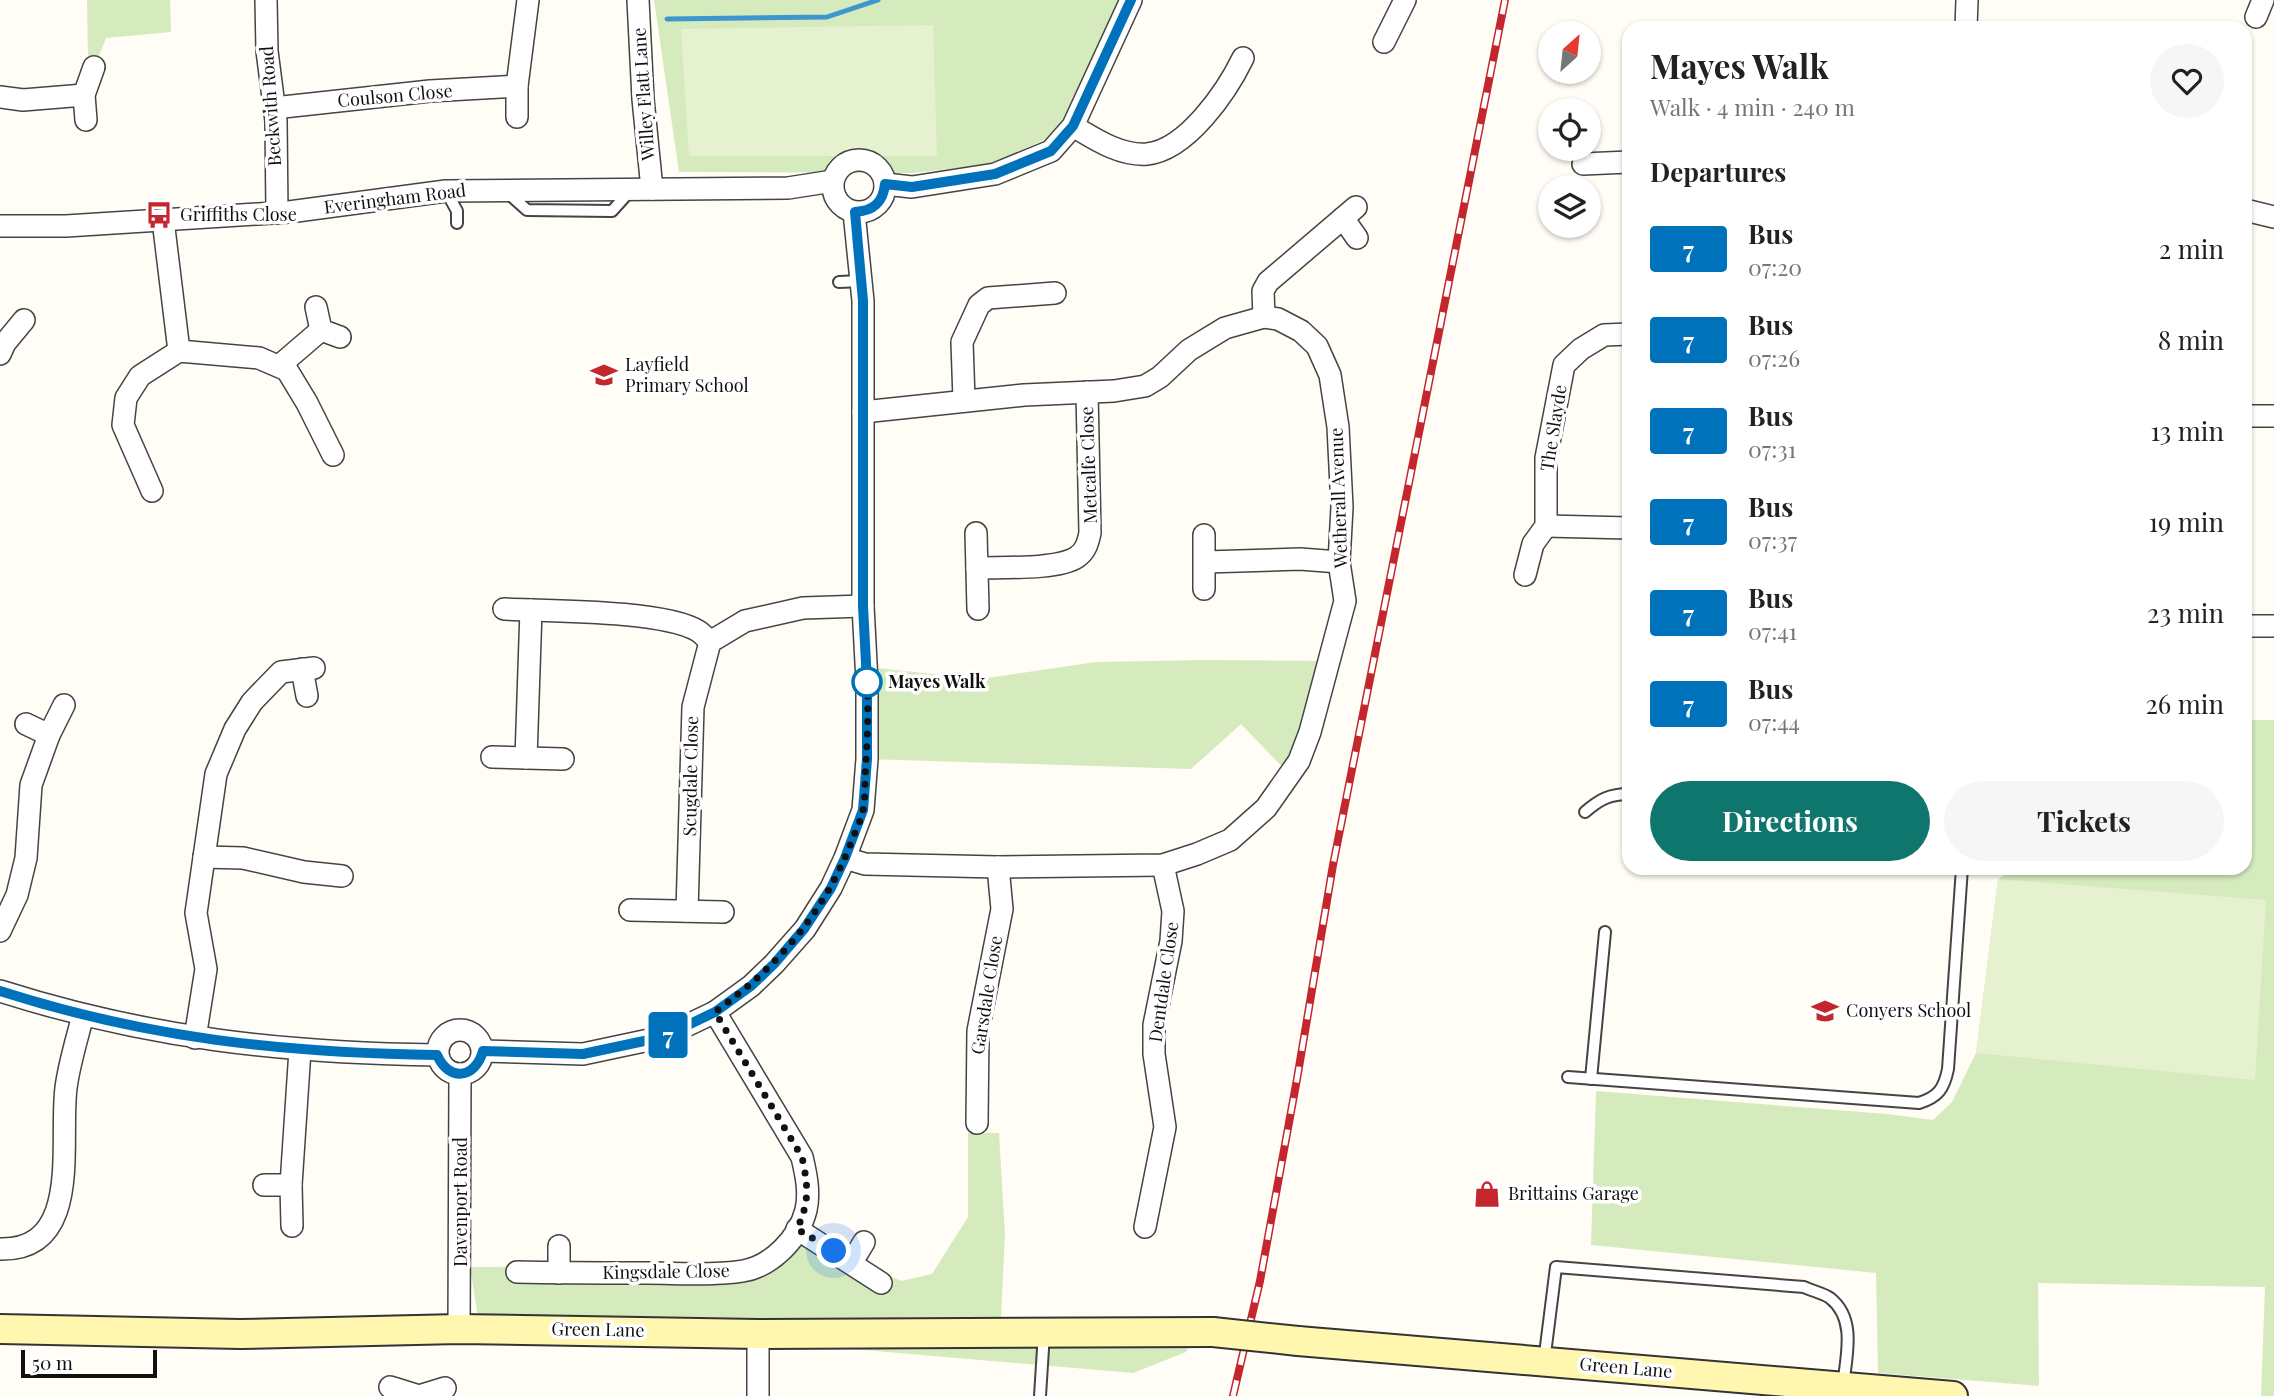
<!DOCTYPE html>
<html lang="en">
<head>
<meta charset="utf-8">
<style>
	:root { --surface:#fff; --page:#f6f6f6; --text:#222; --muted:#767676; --accent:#0f766e }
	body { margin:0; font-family:"Playfair Display",serif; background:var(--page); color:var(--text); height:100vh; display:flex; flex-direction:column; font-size:26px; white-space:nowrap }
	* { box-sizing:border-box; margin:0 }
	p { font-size:23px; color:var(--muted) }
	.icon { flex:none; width:38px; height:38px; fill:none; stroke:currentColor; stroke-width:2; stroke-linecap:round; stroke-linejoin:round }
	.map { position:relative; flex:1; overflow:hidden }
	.side { position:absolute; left:1622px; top:21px; width:630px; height:854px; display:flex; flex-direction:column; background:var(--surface); border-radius:21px; box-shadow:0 2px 5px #0004 }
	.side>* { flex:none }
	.badge { padding:0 14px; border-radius:5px; font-size:24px; line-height:46px }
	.needle { width:46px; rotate:27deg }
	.buttons { position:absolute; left:1538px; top:21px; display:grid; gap:14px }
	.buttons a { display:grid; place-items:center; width:63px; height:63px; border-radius:50%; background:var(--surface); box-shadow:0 2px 5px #0004; font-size:35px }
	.scale { position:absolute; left:21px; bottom:18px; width:136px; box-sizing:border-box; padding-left:7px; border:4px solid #111; border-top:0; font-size:19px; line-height:24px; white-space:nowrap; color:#111; -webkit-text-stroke:5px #fff; paint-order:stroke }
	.you { position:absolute; width:35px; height:35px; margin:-18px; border:5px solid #fff; border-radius:50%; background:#1a73e8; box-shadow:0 0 0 10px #1a73e833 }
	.map>.badge { position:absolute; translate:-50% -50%; box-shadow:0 0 0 4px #fff }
	h2 { padding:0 28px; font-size:26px; line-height:63px }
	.round { display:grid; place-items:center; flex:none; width:74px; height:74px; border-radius:37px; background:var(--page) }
	.overview { display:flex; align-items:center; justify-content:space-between; height:119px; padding:0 28px }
	h1 { font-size:33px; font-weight:700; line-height:52px }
	.action { display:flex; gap:14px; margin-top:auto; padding:14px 28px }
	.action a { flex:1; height:80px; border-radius:42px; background:var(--accent); color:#fff; font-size:28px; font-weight:700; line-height:80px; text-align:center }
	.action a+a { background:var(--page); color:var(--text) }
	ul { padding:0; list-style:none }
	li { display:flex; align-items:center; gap:21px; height:91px; padding:0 28px }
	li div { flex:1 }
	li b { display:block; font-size:26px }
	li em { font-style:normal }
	li .badge { min-width:77px; font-weight:700; text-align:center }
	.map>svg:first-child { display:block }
	.green { fill:#d5ebbd }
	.pitch { fill:#e6f2cf }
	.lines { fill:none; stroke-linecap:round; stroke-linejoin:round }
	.stream { stroke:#3f96cf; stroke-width:5 }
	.lane-casing { stroke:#444; stroke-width:14 }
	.street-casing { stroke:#444; stroke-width:24 }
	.secondary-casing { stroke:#333; stroke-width:32 }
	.lane { stroke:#fff; stroke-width:10 }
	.street { stroke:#fff; stroke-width:21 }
	.secondary { stroke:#fff6b0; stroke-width:28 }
	.rail-casing { stroke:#c4262e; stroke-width:8 }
	.rail { stroke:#fff; stroke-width:5; stroke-dasharray:16; stroke-linecap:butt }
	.secondary-bridge-casing { stroke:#333; stroke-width:32; stroke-linecap:butt }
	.secondary-bridge { stroke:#fff6b0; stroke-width:28 }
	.line-casing { stroke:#fff; stroke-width:16 }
	.line { stroke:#0072bc; stroke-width:10 }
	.walk { stroke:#111; stroke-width:7; stroke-dasharray:0 12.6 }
	.stop-dot { fill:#fff; stroke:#0072bc; stroke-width:3.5 }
	.labels { text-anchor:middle; stroke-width:7; stroke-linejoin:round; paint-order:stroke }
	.street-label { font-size:18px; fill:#111; stroke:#fff }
	.poi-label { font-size:18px; fill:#111; stroke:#fff; text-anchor:start }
	.stop-label { font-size:18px; font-weight:bold; fill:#111; stroke:#fff; text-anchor:start }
</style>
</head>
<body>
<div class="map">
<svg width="2274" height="1396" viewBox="0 0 2274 1396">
	<rect width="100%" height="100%" fill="#fffdf5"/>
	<!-- green -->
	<g class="green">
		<polygon points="87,0 170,0 171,32 106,38 96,63 88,58"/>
		<polygon points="654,0 1129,0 1074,106 1044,140 988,165 912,173 679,172"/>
		<polygon points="1205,660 1329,661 1291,776 1241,724 1191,769 867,759 867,667 980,679 1096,662"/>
		<polygon points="2245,720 2274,720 2274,1396 2261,1396 2265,1287 2038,1283 2039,1386 1878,1373 1876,1273 1591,1245 1596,1091 1887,1114 1933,1120 1952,1102 1976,1053 1998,879 2016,868 2245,868"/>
		<polygon points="968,1133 999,1133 1005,1235 1001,1317 1203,1322 1186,1352 1133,1373 478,1317 470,1267 733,1266 800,1237 901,1281 932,1274 968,1217"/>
	</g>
	<!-- pitch -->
	<g class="pitch">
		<polygon points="933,25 937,156 689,156 681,29"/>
		<polygon points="1998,879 2266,900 2255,1080 1976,1053"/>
	</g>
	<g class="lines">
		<!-- stream -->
		<polyline class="stream" points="667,19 827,17 878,0"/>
		<defs>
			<g id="lane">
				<polyline points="446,191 457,211 457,223"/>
				<polyline points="508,193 527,210 612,211 630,191"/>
				<polyline points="839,282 861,281"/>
				<path d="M1585,812C1600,799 1610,794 1629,794"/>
				<path d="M1568,1077L1919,1103C1938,1097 1944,1089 1948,1069L1962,868"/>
				<polyline points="1591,1079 1605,932"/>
				<path d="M1544,1362L1556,1267L1804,1287C1812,1291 1823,1293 1830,1298C1857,1319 1846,1357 1843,1386"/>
				<polyline points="1040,1396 1044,1333"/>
			</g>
			<g id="street">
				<polyline points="266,0 267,51 276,121 277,213"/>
				<polyline points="638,0 643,99 652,189"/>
				<polyline points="2256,17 2263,0"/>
				<polyline points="1966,28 1967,0"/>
				<polyline points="1384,42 1405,0"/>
				<polyline points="0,97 23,100 84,95"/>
				<polyline points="274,108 430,91 517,86"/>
				<polyline points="517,117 517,86 528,0"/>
				<polyline points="86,120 84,95 94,67"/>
				<path d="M1073,126C1095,139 1120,156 1147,154C1187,150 1227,91 1243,58"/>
				<circle cx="859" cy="186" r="26"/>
				<polyline points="1583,164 1629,162"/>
				<polyline points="885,184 912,187 995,174 1051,151 1073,126 1131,0"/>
				<polyline points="2245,210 2274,217"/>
				<polyline points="1343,218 1357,238"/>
				<polyline points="163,220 179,351"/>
				<polyline points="0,226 66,226 289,212 446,191 788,188 833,181"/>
				<polyline points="316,307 321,330 340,337"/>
				<polyline points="1264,317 1263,291 1268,282 1356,207"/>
				<polyline points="0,354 5,343 24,320"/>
				<polyline points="279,366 321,330"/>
				<polyline points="964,400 962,342 979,305 988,298 1055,293"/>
				<polyline points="2245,416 2274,416"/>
				<polyline points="152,491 123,425 126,398 140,376 179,351 259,358 287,370 307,403 333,455"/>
				<polyline points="1546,526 1629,528"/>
				<polyline points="976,533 978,609"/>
				<polyline points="1206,562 1300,559 1339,562"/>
				<path d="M977,568C1001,567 1058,570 1077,557C1086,551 1088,542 1090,533L1087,392"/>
				<polyline points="1525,575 1533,544 1546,526 1546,458 1564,365 1581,349 1604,335 1629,334"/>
				<polyline points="1204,589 1204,535"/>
				<path d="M504,609C547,611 665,610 698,631C703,634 707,639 710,642"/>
				<polyline points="2245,626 2274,626"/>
				<polyline points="302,669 307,696"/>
				<polyline points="26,724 49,735"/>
				<polyline points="492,757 563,759"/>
				<polyline points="526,758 531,610"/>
				<polyline points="204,857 243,858 304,872 342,876"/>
				<polyline points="845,858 865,864 998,867 1163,865 1197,854 1230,840 1266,808 1299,761 1310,732 1345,601 1339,562 1342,507 1338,427 1330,375 1317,346 1301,331 1278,319 1264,317 1225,328 1189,350 1160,377 1145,386 1114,391 1024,395 863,412"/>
				<polyline points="630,910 723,912"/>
				<polyline points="687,911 693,707 710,642 745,621 803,608 863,606"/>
				<polyline points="0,931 17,895 26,858 31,785 49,735 64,705"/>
				<path d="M0,991C148,1038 283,1053 437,1055"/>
				<circle cx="460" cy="1052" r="22"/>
				<polyline points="195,1038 206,969 196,913 216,774 235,729 252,702 281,672 314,668"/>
				<polyline points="483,1051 583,1054 663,1037 715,1012 751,986 774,964 805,929 831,888 845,858 863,810 867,759 867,682 863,606 863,301 854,212"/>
				<polyline points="977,1123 978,1031 1002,909 998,867"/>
				<polyline points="264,1185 291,1185"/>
				<polyline points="292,1226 291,1185 300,1050"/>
				<polyline points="1145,1227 1165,1127 1154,1054 1154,1025 1171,941 1173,911 1163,865"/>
				<polyline points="797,1229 881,1283"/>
				<polyline points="559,1246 559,1273"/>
				<path d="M0,1249C83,1251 59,1143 66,1088C69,1064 77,1039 83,1015"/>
				<polyline points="852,1262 864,1242"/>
				<path d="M517,1272C560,1273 603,1273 646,1273C678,1273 711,1276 743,1271C772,1266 799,1238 806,1210C810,1192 806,1174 802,1157L715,1012"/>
				<polyline points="459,1329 460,1074"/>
				<polyline points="390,1387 419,1396 445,1388"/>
				<polyline points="758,1396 758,1334"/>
			</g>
			<g id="secondary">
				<polyline points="0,1329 240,1334 459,1329 758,1334 1213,1332"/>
				<polyline points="1298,1341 1953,1396"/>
			</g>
		</defs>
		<!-- lane casing -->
		<use href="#lane" class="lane-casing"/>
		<!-- street casing -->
		<use href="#street" class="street-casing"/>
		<!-- secondary casing -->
		<use href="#secondary" class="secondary-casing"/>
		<!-- lane -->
		<use href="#lane" class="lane"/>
		<!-- street -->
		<use href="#street" class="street"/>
		<!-- secondary -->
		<use href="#secondary" class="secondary"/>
		<defs>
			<polyline id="rail" points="1233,1396 1260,1281 1297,1079 1333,865 1505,0"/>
		</defs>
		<!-- rail casing -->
		<use href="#rail" class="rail-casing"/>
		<!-- rail -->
		<use href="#rail" class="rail"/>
		<defs>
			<polyline id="secondary-bridge" points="1213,1332 1298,1341"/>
		</defs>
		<!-- secondary-bridge casing -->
		<use href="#secondary-bridge" class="secondary-bridge-casing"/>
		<!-- secondary-bridge -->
		<use href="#secondary-bridge" class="secondary-bridge"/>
	</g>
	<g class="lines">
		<defs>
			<path id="line" d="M0,991C147,1038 283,1053 437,1055C449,1082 475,1079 483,1051L583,1054L663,1037L715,1012L751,986L774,964L804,929L831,888L845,858L863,810L867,759V682L863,606V301L855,212C873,211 883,203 885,184L912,187L995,174L1051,151L1073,126L1131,0"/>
		</defs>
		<!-- line casing -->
		<use href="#line" class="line-casing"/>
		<!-- line -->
		<use href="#line" class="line"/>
		<!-- walk -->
		<path class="walk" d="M834,1251L797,1229C810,1201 808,1186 802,1157L715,1012C779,965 824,914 852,840C856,830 861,820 863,810C865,800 865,788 865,778C867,746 869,713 867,682"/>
	</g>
	<!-- icons -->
	<defs>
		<symbol id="bus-bare" viewBox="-9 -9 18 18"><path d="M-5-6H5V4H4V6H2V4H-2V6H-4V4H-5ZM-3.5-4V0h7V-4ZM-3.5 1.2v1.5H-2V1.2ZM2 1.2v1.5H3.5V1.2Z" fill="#c4262e" stroke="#fff" stroke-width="2.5" paint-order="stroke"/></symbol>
		<symbol id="school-bare" viewBox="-9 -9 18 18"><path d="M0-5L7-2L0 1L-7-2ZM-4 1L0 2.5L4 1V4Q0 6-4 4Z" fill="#c4262e" stroke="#fff" stroke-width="2.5" paint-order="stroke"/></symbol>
		<symbol id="shop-bare" viewBox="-9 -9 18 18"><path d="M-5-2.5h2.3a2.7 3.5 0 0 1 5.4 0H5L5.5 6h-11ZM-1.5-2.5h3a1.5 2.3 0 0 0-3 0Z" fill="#c4262e" stroke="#fff" stroke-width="2.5" paint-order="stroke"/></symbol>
	</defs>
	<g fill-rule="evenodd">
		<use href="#bus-bare" x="140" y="196" width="38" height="38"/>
		<use href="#school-bare" x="585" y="356" width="38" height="38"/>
		<use href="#school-bare" x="1806" y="992" width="38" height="38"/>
		<use href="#shop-bare" x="1468" y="1175" width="38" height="38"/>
	</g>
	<!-- markers -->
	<circle class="stop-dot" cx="867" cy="682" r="14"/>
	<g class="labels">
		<!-- street labels -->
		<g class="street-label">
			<text transform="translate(644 94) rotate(-94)" y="6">Willey Flatt Lane</text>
			<text transform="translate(395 96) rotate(-5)" y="6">Coulson Close</text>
			<text transform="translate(271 106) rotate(-94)" y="6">Beckwith Road</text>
			<text transform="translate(395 199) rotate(-7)" y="6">Everingham Road</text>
			<text transform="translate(1554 428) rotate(-81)" y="6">The Slayde</text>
			<text transform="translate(1089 465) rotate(-92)" y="6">Metcalfe Close</text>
			<text transform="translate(1339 498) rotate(-92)" y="6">Wetherall Avenue</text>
			<text transform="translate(691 776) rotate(-89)" y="6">Scugdale Close</text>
			<text transform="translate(1164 982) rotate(-82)" y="6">Dentdale Close</text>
			<text transform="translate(987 995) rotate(-81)" y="6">Garsdale Close</text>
			<text transform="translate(461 1202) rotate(-90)" y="6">Davenport Road</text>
			<text transform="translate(666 1272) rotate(-1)" y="6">Kingsdale Close</text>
			<text transform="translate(598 1330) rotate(1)" y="6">Green Lane</text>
			<text transform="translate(1626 1368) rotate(5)" y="6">Green Lane</text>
		</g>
		<!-- poi labels -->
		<g class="poi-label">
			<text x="180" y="221">Griffiths Close</text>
			<text x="625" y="371">Layfield<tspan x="625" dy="21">Primary School</tspan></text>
			<text x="1846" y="1017">Conyers School</text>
			<text x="1508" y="1200">Brittains Garage</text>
		</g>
		<!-- stop labels -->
		<g class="stop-label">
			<text x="888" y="688">Mayes Walk</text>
		</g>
	</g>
</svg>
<div class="buttons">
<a><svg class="needle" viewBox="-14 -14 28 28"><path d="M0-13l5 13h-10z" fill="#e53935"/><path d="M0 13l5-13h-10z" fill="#767676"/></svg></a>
<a><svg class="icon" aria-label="locate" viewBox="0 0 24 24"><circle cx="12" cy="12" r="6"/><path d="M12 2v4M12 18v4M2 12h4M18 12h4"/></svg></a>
<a><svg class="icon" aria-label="layers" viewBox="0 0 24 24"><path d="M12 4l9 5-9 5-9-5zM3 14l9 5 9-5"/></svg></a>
</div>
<div class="scale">50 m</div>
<div class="you" style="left:834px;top:1251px"></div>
<b class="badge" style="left:668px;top:1035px;background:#0072bc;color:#fff">7</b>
<section class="side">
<div class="overview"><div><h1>Mayes Walk</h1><p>Walk · 4 min · 240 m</p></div><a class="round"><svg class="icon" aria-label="heart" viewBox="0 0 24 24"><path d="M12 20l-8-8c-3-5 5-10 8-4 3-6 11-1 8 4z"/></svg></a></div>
<h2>Departures</h2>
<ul>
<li><span class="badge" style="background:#0072bc;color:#fff">7</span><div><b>Bus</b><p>07:20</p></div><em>2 min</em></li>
<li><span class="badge" style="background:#0072bc;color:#fff">7</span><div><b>Bus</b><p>07:26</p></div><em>8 min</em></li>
<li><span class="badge" style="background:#0072bc;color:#fff">7</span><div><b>Bus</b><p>07:31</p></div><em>13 min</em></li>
<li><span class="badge" style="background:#0072bc;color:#fff">7</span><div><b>Bus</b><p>07:37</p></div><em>19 min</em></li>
<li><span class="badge" style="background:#0072bc;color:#fff">7</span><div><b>Bus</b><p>07:41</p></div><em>23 min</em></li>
<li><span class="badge" style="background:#0072bc;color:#fff">7</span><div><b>Bus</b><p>07:44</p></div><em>26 min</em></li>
</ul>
<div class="action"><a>Directions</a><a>Tickets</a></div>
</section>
</div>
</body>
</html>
